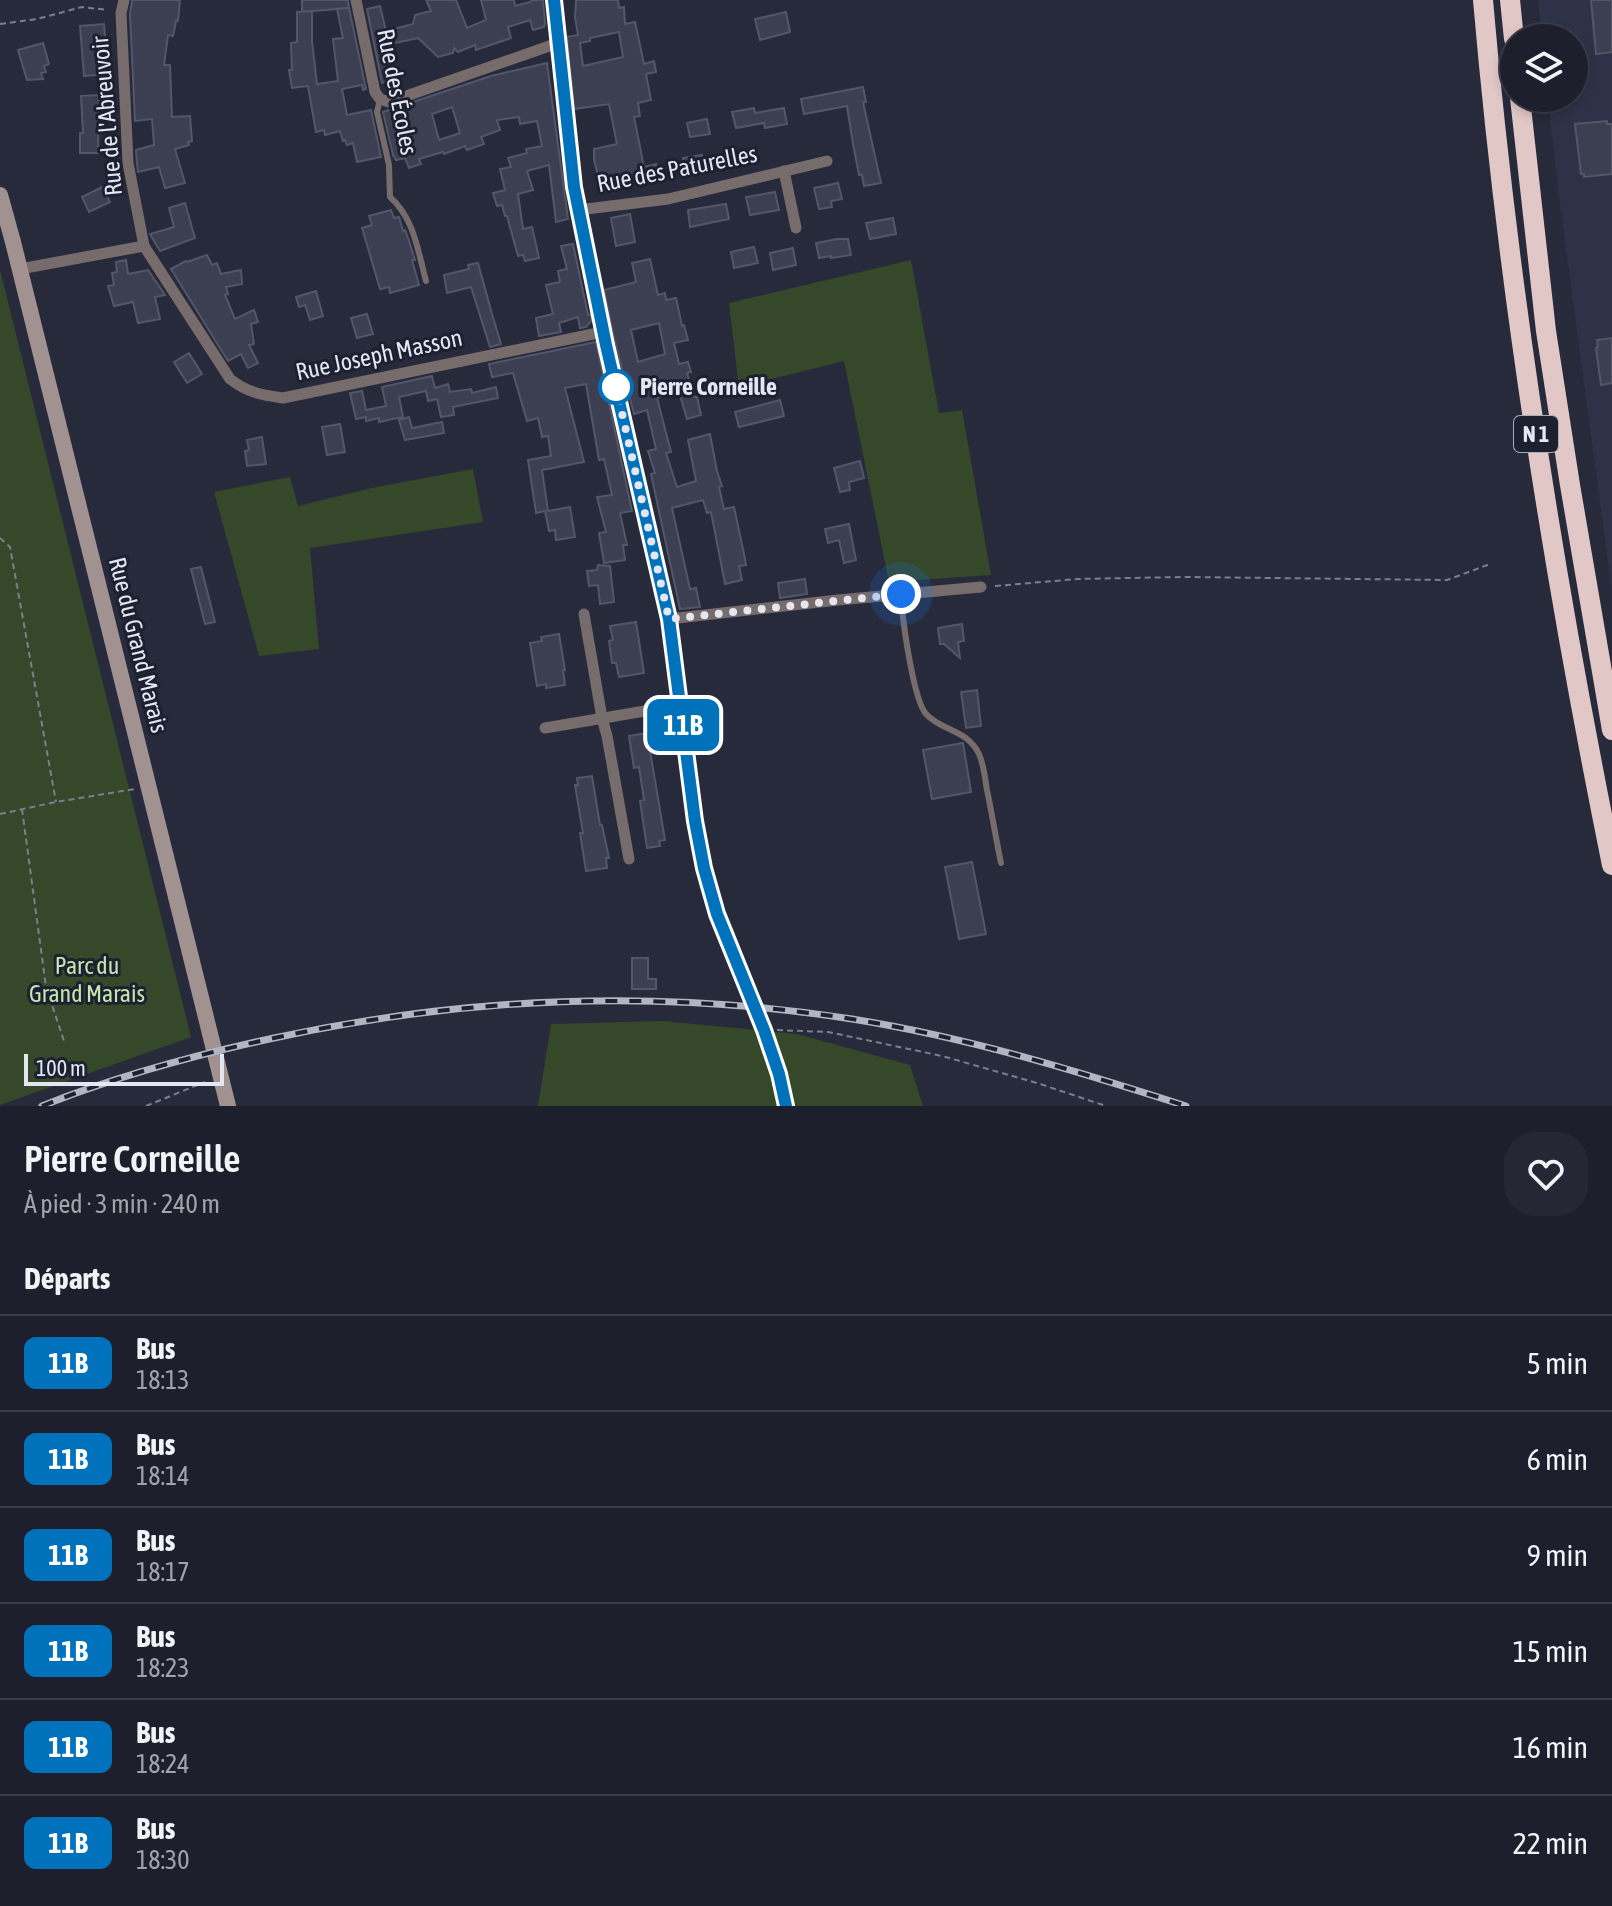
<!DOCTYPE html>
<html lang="fr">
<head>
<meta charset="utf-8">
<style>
	:root { --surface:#1d202c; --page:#252834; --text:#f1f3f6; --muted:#a0a3a9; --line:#3b3e48 }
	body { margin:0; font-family:"Asap Condensed",sans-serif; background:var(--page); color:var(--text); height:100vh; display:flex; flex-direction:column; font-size:30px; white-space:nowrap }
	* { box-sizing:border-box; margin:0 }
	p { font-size:26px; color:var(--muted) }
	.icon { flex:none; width:44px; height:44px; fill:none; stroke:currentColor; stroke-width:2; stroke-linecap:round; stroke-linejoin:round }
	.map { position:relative; height:1106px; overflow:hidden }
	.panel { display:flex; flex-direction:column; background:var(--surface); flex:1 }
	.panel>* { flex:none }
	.badge { padding:0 16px; border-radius:12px; font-size:28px; line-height:52px }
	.fabs { position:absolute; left:1500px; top:24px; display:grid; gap:16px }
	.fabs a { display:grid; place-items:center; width:88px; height:88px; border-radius:50%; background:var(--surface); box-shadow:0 4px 12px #0003,0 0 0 2px var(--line); font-size:40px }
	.scale { position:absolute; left:24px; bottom:20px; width:200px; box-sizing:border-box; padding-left:8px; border:4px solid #e4e7f2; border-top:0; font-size:22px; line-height:28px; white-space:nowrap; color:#e4e7f2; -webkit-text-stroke:6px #1d2030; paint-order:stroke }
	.you { position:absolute; width:40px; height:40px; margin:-20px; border:6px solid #fff; border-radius:50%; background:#1a73e8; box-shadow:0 0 0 12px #1a73e833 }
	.map>.badge { position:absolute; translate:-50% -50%; box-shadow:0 0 0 4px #fff }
	h2 { padding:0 24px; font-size:30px; line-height:72px }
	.round { display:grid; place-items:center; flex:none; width:84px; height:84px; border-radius:32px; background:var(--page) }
	.summary { display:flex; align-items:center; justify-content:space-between; height:136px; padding:0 24px }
	h1 { font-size:38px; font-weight:600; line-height:60px }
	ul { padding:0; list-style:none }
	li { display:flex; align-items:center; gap:24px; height:96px; padding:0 24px; border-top:2px solid var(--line) }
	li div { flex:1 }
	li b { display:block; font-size:30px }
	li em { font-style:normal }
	li .badge { min-width:88px; font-weight:700; text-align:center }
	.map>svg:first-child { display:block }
	.built { fill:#2e3249 }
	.green { fill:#35482a }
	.building { fill:#3c3f51; stroke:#525669; stroke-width:2; fill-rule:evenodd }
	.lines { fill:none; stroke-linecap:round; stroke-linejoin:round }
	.path { stroke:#7b7e8c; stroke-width:2; stroke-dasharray:6 4; stroke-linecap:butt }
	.lane { stroke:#776c6c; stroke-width:6 }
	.street { stroke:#776c6c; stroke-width:11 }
	.secondary { stroke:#a29191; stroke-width:16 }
	.highway { stroke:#e2c7c7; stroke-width:20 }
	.rail-casing { stroke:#b3b6c2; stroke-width:7 }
	.rail { stroke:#1d2030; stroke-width:4; stroke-dasharray:12; stroke-linecap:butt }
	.line-casing { stroke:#fff; stroke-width:18 }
	.line { stroke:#0072bc; stroke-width:12 }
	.walk { stroke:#e4e7f2; stroke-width:8; stroke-dasharray:0 14.4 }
	.stop-dot { fill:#fff; stroke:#0072bc; stroke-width:4 }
	.labels { text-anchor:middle; stroke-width:6; stroke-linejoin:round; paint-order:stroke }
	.shield { fill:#1d2030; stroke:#a8abb8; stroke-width:2 }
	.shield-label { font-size:22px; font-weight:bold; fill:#e4e7f2 }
	.street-label { font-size:24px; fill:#e4e7f2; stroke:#1d2030 }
	.stop-label { font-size:24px; font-weight:bold; fill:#e4e7f2; stroke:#1d2030; text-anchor:start }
	.park-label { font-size:24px; fill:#c0e8ab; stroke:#1d2030 }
</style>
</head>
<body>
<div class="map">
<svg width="1612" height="1106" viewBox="0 0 1612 1106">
	<rect width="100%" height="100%" fill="#272a3a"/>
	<!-- built -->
	<polygon class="built" points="1538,0 1612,0 1612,591 1559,197 1548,98 1574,98 1574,38 1542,38"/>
	<!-- green -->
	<g class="green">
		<polygon points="911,260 939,413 962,410 991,575 889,582 844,361 739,387 729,303"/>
		<polygon points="0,270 191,1037 0,1105"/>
		<polygon points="473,469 483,522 310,548 319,649 259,656 214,492 290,477 298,506 376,487"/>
		<polygon points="662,1021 797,1034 910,1065 923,1106 538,1106 551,1024"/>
	</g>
	<!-- building -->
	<g class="building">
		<polygon points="132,0 180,0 178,21 176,21 173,36 168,35 164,65 170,65 172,117 190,116 192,141 188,142 189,145 175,149 185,183 165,188 159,167 138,172 137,164 136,150 154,145 152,119 135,121 130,14"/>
		<polygon points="302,0 348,0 349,8 302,12"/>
		<polygon points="426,0 456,0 467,28 486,20 481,0 514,0 515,6 530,2 532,0 543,0 545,23 544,27 533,30 530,20 508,27 511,38 476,50 475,45 458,52 454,48 453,53 438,57 418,38 381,46 388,81 382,83 367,9 380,6 386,31 413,24 415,15 431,11"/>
		<path d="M576,0H618L619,8L624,7L625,24L635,22L644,64L654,61L656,72L646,74L651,100L638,103L640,116L634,117L644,167L656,164L659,179L647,182L640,181L601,188L594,160V149L617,144L609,104L574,109L567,37L578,35L575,17ZM619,32L623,57L583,66L580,43L590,41V38Z"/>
		<polygon points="1591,0 1612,0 1612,52 1596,54"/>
		<polygon points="349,8 366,89 363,90 362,85 342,89 347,115 371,110 381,157 357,162 353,143 347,145 345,140 343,141 340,131 325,135 324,130 316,132 308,86 292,88 289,70 292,70 291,43 297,42 297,12 312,11 312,41 317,84 338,81 333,39 343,38 337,9"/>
		<polygon points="786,12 790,32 760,40 755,19"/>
		<polygon points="104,24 108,74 84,76 80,26"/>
		<polygon points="43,43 49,64 44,66 46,72 41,73 43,79 27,80 18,50"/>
		<path d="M547,63L568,219L556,222L549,165L527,171L533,190L518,194L523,229L532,227L539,258L525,261L523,255L518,256L507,216H505L502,205L497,206L493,193L505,190L500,169L511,167L508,158L527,153L526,149L542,146L537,121L520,124L519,117L497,120L500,130L481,137L484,144L467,150L465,146L444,154L443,152L419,159L421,164L409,168L405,158L396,160L393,155L383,112L491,76ZM452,107L460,133L439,140L432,114Z"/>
		<polygon points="863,87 866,102 863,102 881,183 864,186 862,175 859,175 853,144 847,106 804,114 801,99"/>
		<polygon points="99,95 98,153 80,153 80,133 83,133 81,96"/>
		<polygon points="754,108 755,113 784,108 787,124 765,128 764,123 736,128 732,112"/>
		<polygon points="707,119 710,134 690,137 687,123"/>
		<polygon points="1607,121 1607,124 1612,124 1612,174 1584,177 1584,174 1581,174 1575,124"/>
		<polygon points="702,155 705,170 686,174 683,158"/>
		<polygon points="838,183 842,199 831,201 832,207 819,209 814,188"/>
		<polygon points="102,187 110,202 89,212 82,197"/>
		<polygon points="775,192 779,210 750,215 746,197"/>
		<polygon points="185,203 195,238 160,251 150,234 174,227 169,208"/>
		<polygon points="726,204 729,219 690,227 688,210"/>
		<polygon points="391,210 394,218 399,217 403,231 405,230 408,238 415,260 412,260 419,285 390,293 389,287 380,289 362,228 372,225 369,216"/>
		<polygon points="630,214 635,242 616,246 611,218"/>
		<polygon points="893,218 896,234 870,239 866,223"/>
		<polygon points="837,239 848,239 851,255 831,258 831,256 819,258 816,243"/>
		<polygon points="573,244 588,315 591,314 592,320 586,327 580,328 578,317 559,323 561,332 539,336 536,318 553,314 546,285 560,282 558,271 567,269 561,246"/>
		<polygon points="754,247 758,263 734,268 731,252"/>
		<polygon points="793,248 796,265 773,270 770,253"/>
		<polygon points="207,255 212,265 217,263 221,274 241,270 242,284 226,287 228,294 225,295 235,319 254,310 258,322 251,324 254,344 249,345 258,363 248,368 241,354 228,361 171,269 186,261 187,262"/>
		<path d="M650,259L658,295L665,293L666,300L676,298L682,326L684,325L688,340L674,343L679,364L688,362L691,372L687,373L694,397H697L701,415L687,419L679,392L657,398L671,452L666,453L677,487L696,481L688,440L710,434L717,471L722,486L719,487L724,509L734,507L744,554L746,565L739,566L742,580L725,584L711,512L707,513L703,500L672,508L690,589L696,588L700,607L680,609L651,474L655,473L648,451L656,449L647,410L634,414L614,338L604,290L636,282L632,263ZM659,323L665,354L638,362L631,330Z"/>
		<polygon points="126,260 128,274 148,270 165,295 155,297 160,319 138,323 133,302 114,306 108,286 114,285 112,273 117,272 116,262"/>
		<polygon points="478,263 492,314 501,344 490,347 471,287 447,293 444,275 469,269 468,265"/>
		<polygon points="316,291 323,316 310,320 305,305 299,307 296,297"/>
		<polygon points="367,314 373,334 357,338 351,318"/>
		<polygon points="1612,338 1612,383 1601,385 1596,348 1598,347 1597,340"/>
		<polygon points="596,342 632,511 620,513 627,545 623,545 625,560 604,563 599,533 606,532 597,497 612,495 604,459 599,460 586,384 565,388 584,462 542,470 548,511 570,507 575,537 556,540 555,530 549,531 545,511 536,513 528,460 551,456 548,436 542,437 538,418 527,421 513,373 492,377 489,364"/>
		<polygon points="189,353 202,374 187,383 174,362"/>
		<polygon points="432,376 435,388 448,384 450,392 471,389 472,393 496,387 498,398 453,407 454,415 441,417 437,399 428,401 426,391 399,397 403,417 379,422 379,418 366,421 366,417 356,419 350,393 362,391 366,410 386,406 382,387"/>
		<polygon points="780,400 784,416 739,427 735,412"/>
		<polygon points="409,417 412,428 442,422 444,433 405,440 399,420"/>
		<polygon points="340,424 345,452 327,455 322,427"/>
		<polygon points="262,437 266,464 247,466 245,451 249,450 247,440"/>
		<polygon points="860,461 864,478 849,482 850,490 840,492 834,468"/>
		<polygon points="849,524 856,560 844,563 839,540 828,543 825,529"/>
		<polygon points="598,565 610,566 614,602 600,604 598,585 589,586 587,571 597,570"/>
		<polygon points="201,567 215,622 205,624 191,569"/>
		<polygon points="805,579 807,594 780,598 778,583"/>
		<polygon points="636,622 644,673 619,677 616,663 612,663 609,641 613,640 610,626"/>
		<polygon points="962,624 964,641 958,642 960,658 944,644 940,644 938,628"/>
		<polygon points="559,634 565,670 563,670 565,685 546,688 546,684 537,686 530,643 542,641 541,637"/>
		<polygon points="977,690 981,726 966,728 961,692"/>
		<polygon points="647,733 665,840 659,841 660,846 647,848 640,801 644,800 639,767 634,768 629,736"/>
		<polygon points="963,743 971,792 932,799 923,750"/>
		<polygon points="592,776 600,825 602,825 609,858 606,858 607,868 586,871 580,833 583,833 575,785 578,785 577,778"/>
		<polygon points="972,862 986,934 959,939 945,867"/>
		<polygon points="632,958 648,958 648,979 656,979 656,989 632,989"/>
	</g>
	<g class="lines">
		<!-- path -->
		<g class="path">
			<polyline points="0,24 37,19 82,7 108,10"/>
			<polyline points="0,538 10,547 56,802"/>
			<polyline points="995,586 1077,579 1184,577 1447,580 1490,564"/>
			<polyline points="22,809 46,987 64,1041"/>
			<polyline points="0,814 56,802 135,789"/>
			<polyline points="777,1030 828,1032 942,1056 1037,1083 1106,1106"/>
			<polyline points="146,1106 205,1082"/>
		</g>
		<!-- lane -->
		<g class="lane">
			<path d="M380,99L377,112L389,165L390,197C414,218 418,251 426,281"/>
			<path d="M901,594C902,617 913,699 926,714C941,731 967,729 979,754C984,765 985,779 987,790C992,814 996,839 1001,863"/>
		</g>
		<!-- street -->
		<g class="street">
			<polyline points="356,0 375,92 380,99 389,102 558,43"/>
			<polyline points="554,0 574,187 603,332 669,619 698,844 717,914 764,1030 779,1074 786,1106"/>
			<polyline points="784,171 796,228"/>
			<polyline points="578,210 668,199 827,161"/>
			<path d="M144,246L230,379C248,393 262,395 283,398L603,332"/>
			<polyline points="20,269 144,246 128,163 121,13 124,0"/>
			<polyline points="584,614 602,718 607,736 629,859"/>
			<polyline points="669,619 838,600 981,587"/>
			<polyline points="545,728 680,705"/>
		</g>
		<!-- secondary -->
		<polyline class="secondary" points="0,195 13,242 228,1106"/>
		<!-- highway -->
		<g class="highway">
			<path d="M1483,0C1508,290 1554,579 1612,865"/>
			<polyline points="1510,0 1514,39"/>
			<polyline points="1520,98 1546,331 1570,485 1612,730"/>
		</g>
		<defs>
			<path id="rail" d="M42,1106C117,1076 195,1055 274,1038C464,997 660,989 852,1019C966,1037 1077,1071 1186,1106"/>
		</defs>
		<!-- rail casing -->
		<use href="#rail" class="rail-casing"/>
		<!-- rail -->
		<use href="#rail" class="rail"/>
	</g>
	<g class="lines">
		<defs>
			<polyline id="line" points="554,0 574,187 606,345 669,619 695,821 704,868 717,914 764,1030 779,1074 786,1106"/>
		</defs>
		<!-- line casing -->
		<use href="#line" class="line-casing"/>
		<!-- line -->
		<use href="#line" class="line"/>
		<!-- walk -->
		<polyline class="walk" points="616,387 669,619 901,594"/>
	</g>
	<!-- markers -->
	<circle class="stop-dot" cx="616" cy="387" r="16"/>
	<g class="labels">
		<!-- shield labels -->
		<rect class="shield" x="1514" y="416" width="44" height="36" rx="6"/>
		<g class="shield-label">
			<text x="1536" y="442">N 1</text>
		</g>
		<!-- street labels -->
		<g class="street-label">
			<text transform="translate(397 92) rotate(79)" y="8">Rue des Écoles</text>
			<text transform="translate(107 116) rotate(-95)" y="8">Rue de l'Abreuvoir</text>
			<text transform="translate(677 169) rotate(-11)" y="8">Rue des Paturelles</text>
			<text transform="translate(379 355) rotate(-12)" y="8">Rue Joseph Masson</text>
			<text transform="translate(138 645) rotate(76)" y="8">Rue du Grand Marais</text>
		</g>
		<!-- stop labels -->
		<g class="stop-label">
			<text x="640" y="395">Pierre Corneille</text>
		</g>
		<!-- park labels -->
		<g class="park-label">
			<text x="87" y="974">Parc du<tspan x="87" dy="28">Grand Marais</tspan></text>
		</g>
	</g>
</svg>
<div class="fabs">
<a><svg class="icon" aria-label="layers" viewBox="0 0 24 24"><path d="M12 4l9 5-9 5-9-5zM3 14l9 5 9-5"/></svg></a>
</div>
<div class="scale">100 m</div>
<div class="you" style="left:901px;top:594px"></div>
<b class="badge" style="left:683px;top:725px;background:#0072bc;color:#fff">11B</b>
</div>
<section class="panel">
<div class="summary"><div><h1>Pierre Corneille</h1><p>À pied · 3 min · 240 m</p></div><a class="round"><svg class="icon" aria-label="heart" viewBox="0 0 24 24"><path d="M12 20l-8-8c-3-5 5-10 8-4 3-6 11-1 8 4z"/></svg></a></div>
<h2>Départs</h2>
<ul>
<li><span class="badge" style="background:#0072bc;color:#fff">11B</span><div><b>Bus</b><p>18:13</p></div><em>5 min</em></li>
<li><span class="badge" style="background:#0072bc;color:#fff">11B</span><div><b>Bus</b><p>18:14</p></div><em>6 min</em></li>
<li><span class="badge" style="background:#0072bc;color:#fff">11B</span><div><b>Bus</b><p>18:17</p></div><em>9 min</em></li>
<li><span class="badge" style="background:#0072bc;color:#fff">11B</span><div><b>Bus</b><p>18:23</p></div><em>15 min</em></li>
<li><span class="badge" style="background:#0072bc;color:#fff">11B</span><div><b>Bus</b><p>18:24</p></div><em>16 min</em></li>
<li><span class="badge" style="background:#0072bc;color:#fff">11B</span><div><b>Bus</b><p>18:30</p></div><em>22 min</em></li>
</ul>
</section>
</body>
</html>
